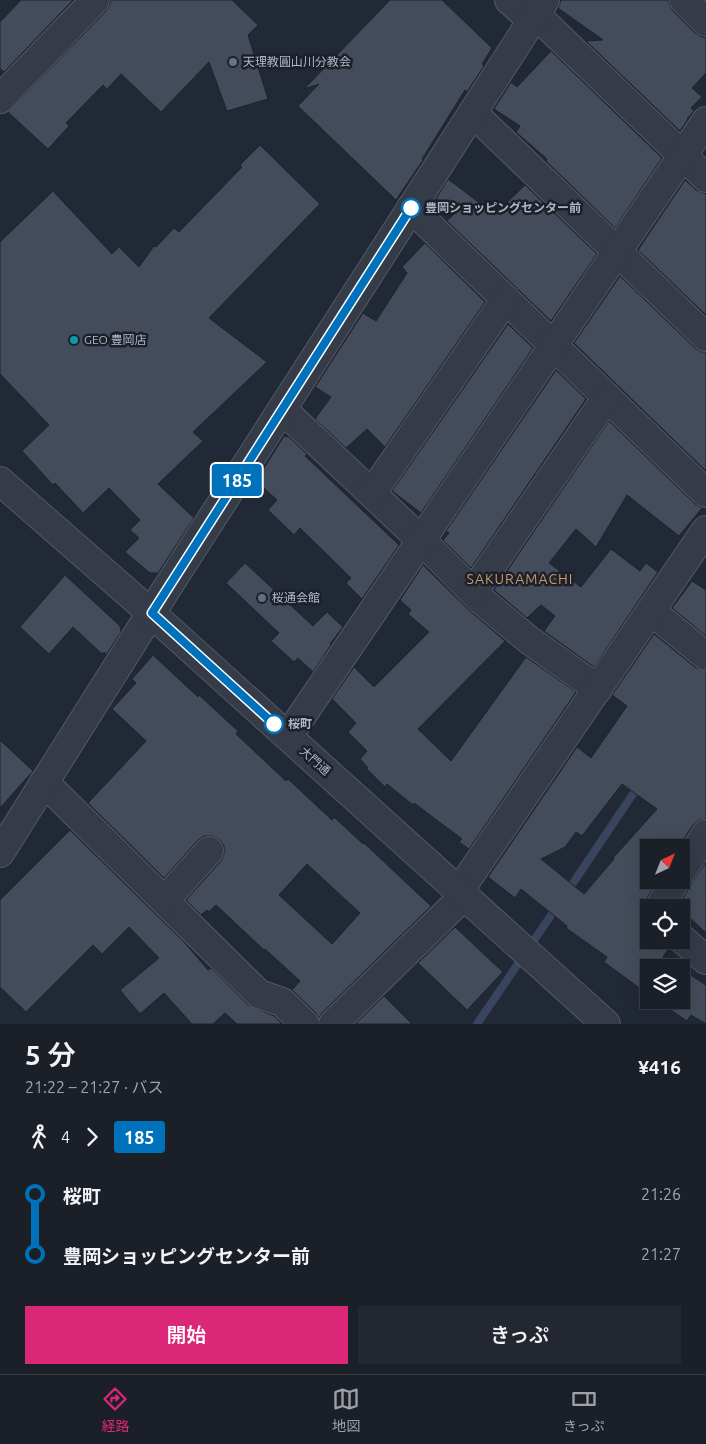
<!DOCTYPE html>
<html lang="ja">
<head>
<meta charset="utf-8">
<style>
	:root { --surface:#1a1f28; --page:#232730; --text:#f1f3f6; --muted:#9fa2a8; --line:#383d45; --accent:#db2777 }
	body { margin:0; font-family:Ubuntu,"Noto Sans JP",sans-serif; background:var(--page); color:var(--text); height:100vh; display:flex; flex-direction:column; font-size:19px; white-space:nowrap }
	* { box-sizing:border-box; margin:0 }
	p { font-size:16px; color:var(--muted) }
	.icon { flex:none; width:28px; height:28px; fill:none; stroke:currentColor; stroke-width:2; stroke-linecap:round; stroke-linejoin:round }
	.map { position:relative; height:1024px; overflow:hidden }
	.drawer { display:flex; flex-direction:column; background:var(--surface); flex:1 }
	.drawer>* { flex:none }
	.badge { padding:0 10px; border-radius:4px; font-size:18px; line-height:32px }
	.needle { width:32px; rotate:43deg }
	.controls { position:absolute; left:640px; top:839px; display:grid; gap:10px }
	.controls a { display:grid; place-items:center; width:50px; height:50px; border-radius:0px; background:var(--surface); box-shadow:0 5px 20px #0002,0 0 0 1px var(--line); font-size:25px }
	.map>.badge { position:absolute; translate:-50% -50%; box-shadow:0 0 0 2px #fff }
	.legs { display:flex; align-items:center; gap:8px; height:55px; padding:0 25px; font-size:16px }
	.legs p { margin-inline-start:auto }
	.head { display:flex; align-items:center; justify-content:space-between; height:85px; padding:0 25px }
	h1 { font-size:28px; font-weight:600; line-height:38px }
	.action { display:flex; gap:10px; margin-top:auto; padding:10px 25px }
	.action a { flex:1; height:58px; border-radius:0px; background:var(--accent); color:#fff; font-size:20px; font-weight:600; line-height:58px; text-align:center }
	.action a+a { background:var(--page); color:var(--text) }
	ul { padding:0 25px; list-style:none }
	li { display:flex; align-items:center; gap:18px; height:60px; font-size:19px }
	li i { display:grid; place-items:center; width:8px; height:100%; margin:0 6px; background:currentColor }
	li i::after { content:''; width:12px; height:12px; margin:-6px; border:4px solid; border-radius:50%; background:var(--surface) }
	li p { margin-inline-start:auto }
	li:first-child i { background:linear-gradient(#0000 50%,currentColor 0) }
	li:last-child i { background:linear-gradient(currentColor 50%,#0000 0) }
	.tabs { display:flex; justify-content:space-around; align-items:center; height:70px; border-top:1px solid var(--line); background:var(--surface); font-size:14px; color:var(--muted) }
	.tabs a { display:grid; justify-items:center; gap:2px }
	.tabs .on { color:var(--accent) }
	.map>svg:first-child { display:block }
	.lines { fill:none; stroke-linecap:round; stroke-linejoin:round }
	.stream { stroke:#39455e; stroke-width:8 }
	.building { fill:#444c5b; stroke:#1d222d; fill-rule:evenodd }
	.minor-casing { stroke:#535964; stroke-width:30 }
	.tertiary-casing { stroke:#535964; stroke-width:30 }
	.minor { stroke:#353b47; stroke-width:28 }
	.tertiary { stroke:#353b47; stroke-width:28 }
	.line-1-casing { stroke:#fff; stroke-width:11 }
	.line-1 { stroke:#0072bc; stroke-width:8 }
	.worship-dot { fill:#6b7280; stroke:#1b202b; stroke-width:2 }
	.stop-1-dot { fill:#fff; stroke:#0072bc; stroke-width:2.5 }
	.culture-dot { fill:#0f9aa8; stroke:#1b202b; stroke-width:2 }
	.service-dot { fill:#5c6f8a; stroke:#1b202b; stroke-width:2 }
	.labels { text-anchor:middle; stroke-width:5; stroke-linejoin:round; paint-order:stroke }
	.poi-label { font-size:12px; fill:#b0b6c3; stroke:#1b202b; text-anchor:start }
	.stop-label { font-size:12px; font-weight:bold; fill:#b0b6c3; stroke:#1b202b; text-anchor:start }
	.street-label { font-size:12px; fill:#b0b6c3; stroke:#1b202b }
	.neighbourhood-label { font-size:14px; letter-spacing:1px; fill:#ca9964; stroke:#1b202b }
</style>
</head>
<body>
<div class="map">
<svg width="706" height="1024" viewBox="0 0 706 1024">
	<rect width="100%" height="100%" fill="#222936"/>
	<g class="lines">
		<!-- stream -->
		<g class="stream">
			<polyline points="567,892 639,785"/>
			<polyline points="477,1024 558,905"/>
		</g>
	</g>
	<!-- building -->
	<g class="building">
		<polygon points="21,0 73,0 4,72 0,68 0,22"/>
		<polygon points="110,0 232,0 258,25 248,35 268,99 227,111 209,62 161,112 121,74 107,89 103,85 66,123 69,126 48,149 8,112 106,11 110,4"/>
		<polygon points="390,0 442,0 492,48 482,64 484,66 467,92 465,90 422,159 423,160 396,200 298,106 319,84 304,89"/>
		<polygon points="561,0 669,0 669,4 673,11 695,33 702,37 706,37 706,73 692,88 702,97 691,108 694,111 687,119 688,119 680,131 586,41 603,40 558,8"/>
		<polygon points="551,51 662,158 615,228 546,161 547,159 516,132 520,126 494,109 511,82 517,87"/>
		<polygon points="260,145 320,204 209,318 267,362 193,432 203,441 158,484 194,518 158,573 150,573 125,552 139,538 130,530 140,520 109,488 83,513 55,483 53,485 22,451 49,425 0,374 0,242 53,191 112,254 119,247 139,267 154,246 156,247 174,228 179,232 242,167 240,165"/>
		<polygon points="448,179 481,204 482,201 496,213 525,185 597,254 551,321 447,221 455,213 436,199"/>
		<polygon points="685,180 696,190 706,194 706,315 638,250"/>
		<polygon points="425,243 485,302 385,447 367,429 346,448 315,419 331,397 315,387 363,313 376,321 407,273 402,267"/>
		<polygon points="620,276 695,348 702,352 706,352 706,471 574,343"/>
		<polygon points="508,324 533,348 421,513 392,491"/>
		<polygon points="556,370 586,399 471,568 443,540 449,533 446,531"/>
		<polygon points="609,421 695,504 702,508 679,536 627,495 596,547 576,529 549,563 581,587 611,549 640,571 646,563 658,572 594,667 544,631 555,616 541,605 527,618 494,590"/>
		<polygon points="284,436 289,437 307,454 305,456 399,545 362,599 346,583 351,578 300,528 294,535 268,510 277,500 256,481"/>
		<polygon points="245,563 313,626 327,612 343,627 330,644 331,645 313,672 298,658 294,662 271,641 279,633 226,583"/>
		<polygon points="423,565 470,611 505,641 418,729 451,761 526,657 576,692 469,849 459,842 462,839 414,803 413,805 387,784 385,787 367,769 368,768 360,759 367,751 348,732 356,723 332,699 354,667 374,687 429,632 408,614 411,610 400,600"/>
		<polygon points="65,575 120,626 121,632 106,655 104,652 102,654 73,627 49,654 20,627"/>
		<polygon points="692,581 706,590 706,636 672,608"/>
		<path d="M654,634L696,668L706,671V819L699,820L693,825L678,848H649V880H658L646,900L643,907L645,915L649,919V940H666L669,948L663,957L679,968H649V995L604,962L607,957L566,928L567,926L521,889L515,898L488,877L577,747L591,758L627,706L612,695ZM622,784L657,809L613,858L614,859L584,894L541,859L565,847L576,832L582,836Z"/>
		<path d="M153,655L198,697L199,695L238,731L236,734L286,781L288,779L332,820L334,817L363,844L364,843L431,906L322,1013L319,1018L316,1013L292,990L300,981L265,949L264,950L216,905L209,912L207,910L201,915L186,900L221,861L224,854V846L220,840L212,836H204L198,840L164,878L88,803L146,741L112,709L136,683L132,679ZM307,864L360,913L332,944L279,895Z"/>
		<polygon points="0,740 33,771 0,808"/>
		<polygon points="70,830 184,942 208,970 211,968 248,1005 274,1016 282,1024 237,1024 225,1013 213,1024 192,1024 164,993 140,1014 120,990 159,958 129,927 102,954 93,945 26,1012 0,987 0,900"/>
		<polygon points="706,862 706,933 691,919 687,924 681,923 681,908 678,908 691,884"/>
		<polygon points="455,927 503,972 467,1010 418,963"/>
		<polygon points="681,969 706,985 706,1024 691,1015 687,1021 656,1000 681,1000"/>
		<polygon points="384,996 412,1024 355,1024"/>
	</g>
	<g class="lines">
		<defs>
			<g id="minor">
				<polyline points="509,0 531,20"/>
				<polyline points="684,0 706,22"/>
				<polyline points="535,14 706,178"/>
				<polyline points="0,99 95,0"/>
				<polyline points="473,113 706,337"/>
				<polyline points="411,208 706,493"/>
				<polyline points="282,409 421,540 481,600 529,640 598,689"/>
				<polyline points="372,493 506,299"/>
				<polyline points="474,591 607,397"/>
				<polyline points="651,611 706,656"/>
				<polyline points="288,736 706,121"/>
				<polyline points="44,782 259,994 282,1002 305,1024"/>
				<polyline points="0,853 151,613 545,0"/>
				<polyline points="681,872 706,834"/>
				<polyline points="459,891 706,530"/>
				<polyline points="165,900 209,851"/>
				<polyline points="659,908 676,880"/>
				<polyline points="681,938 706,960"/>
				<polyline points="333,1024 464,896"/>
			</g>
			<polyline id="tertiary" points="0,481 151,613 606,1024"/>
		</defs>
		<!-- minor casing -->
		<use href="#minor" class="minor-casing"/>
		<!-- tertiary casing -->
		<use href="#tertiary" class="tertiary-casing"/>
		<!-- minor -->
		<use href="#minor" class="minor"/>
		<!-- tertiary -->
		<use href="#tertiary" class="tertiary"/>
	</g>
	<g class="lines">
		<defs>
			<polyline id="line-1" points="274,724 152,613 411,208"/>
		</defs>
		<!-- line-1 casing -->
		<use href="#line-1" class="line-1-casing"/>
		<!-- line-1 -->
		<use href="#line-1" class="line-1"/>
	</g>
	<!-- markers -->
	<circle class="worship-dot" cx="233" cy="62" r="5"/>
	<g class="stop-1-dot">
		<circle cx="411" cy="208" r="9"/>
		<circle cx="274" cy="724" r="9"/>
	</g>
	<circle class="culture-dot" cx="74" cy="340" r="5"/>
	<circle class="service-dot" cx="262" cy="598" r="5"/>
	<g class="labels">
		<!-- poi labels -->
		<g class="poi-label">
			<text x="243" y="66">天理教圓山川分教会</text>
			<text x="84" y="344">GEO 豊岡店</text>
			<text x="272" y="602">桜通会館</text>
		</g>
		<!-- stop labels -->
		<g class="stop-label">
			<text x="425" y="212">豊岡ショッピングセンター前</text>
			<text x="288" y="728">桜町</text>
		</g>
		<!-- street labels -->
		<g class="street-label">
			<text transform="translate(315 761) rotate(42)" y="4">大門通</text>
		</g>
		<!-- neighbourhood labels -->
		<g class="neighbourhood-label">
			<text x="520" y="584">SAKURAMACHI</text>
		</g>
	</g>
</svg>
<div class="controls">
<a><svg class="needle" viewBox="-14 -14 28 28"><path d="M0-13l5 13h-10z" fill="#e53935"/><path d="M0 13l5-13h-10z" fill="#9fa2a8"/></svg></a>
<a><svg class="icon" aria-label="locate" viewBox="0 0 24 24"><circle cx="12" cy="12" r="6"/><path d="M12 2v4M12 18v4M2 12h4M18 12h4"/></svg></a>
<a><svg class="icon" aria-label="layers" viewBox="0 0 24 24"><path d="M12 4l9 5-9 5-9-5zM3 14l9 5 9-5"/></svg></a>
</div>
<b class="badge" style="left:237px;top:480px;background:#0072bc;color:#fff">185</b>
</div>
<section class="drawer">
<div class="head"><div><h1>5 分</h1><p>21:22 – 21:27 · バス</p></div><b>¥416</b></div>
<div class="legs"><svg class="icon" aria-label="walk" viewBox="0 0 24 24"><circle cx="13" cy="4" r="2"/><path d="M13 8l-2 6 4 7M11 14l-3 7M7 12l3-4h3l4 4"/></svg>4<svg class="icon" aria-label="forward" viewBox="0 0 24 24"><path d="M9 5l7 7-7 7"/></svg><b class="badge" style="background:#0072bc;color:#fff">185</b></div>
<ul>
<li><i style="color:#0072bc"></i><b>桜町</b><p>21:26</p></li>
<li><i style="color:#0072bc"></i><b>豊岡ショッピングセンター前</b><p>21:27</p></li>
</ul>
<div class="action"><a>開始</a><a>きっぷ</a></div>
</section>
<nav class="tabs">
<a class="on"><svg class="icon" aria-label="directions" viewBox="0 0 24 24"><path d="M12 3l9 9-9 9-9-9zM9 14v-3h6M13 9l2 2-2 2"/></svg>経路</a>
<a><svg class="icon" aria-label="map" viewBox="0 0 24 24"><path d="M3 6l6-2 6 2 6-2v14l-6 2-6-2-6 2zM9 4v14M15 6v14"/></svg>地図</a>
<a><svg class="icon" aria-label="tickets" viewBox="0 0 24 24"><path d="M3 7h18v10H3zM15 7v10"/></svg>きっぷ</a>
</nav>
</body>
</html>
